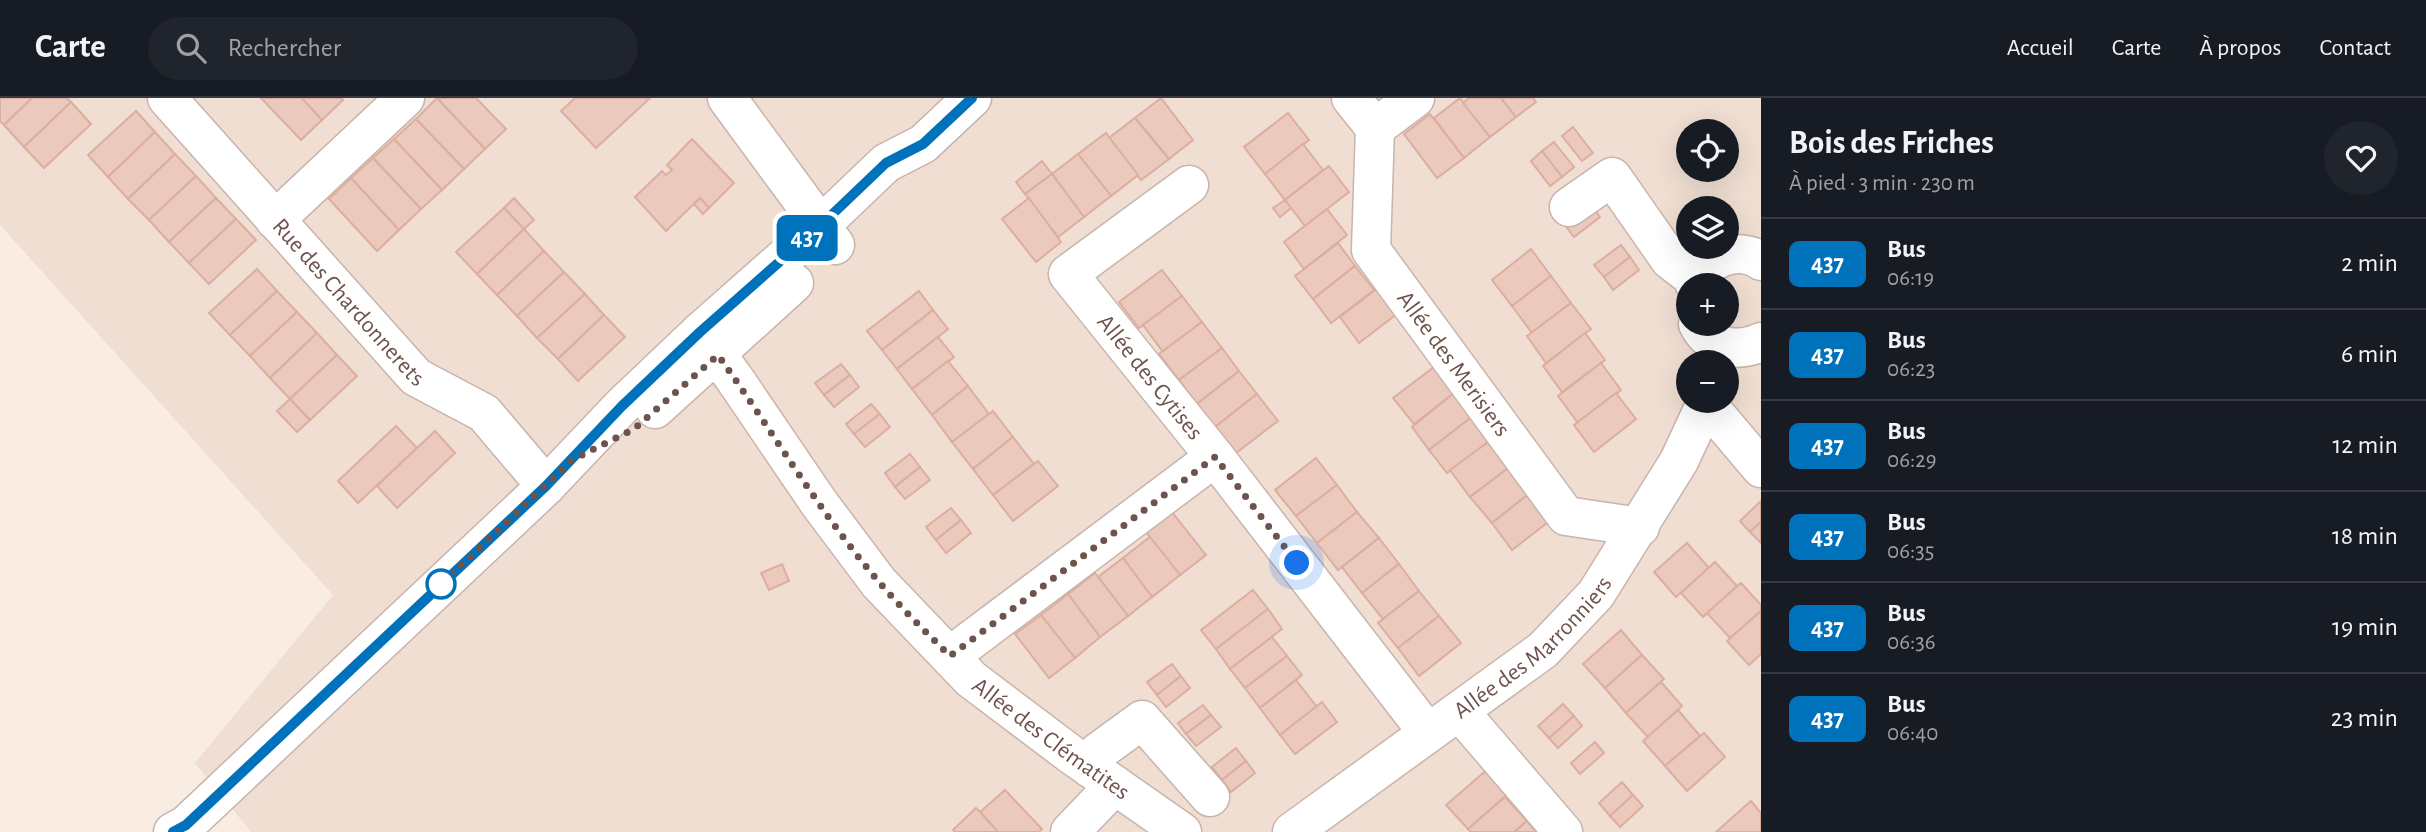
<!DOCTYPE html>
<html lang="fr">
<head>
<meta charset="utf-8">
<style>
	:root { --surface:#171b24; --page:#20242c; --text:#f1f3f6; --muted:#9ea1a6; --line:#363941 }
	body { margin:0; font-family:"Alegreya Sans",sans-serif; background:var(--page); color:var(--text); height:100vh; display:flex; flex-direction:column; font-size:26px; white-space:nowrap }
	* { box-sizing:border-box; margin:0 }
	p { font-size:23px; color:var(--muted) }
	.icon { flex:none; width:38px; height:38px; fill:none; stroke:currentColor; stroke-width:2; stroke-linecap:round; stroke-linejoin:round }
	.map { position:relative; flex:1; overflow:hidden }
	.details { display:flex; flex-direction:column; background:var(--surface); width:665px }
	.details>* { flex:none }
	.badge { padding:0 14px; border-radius:10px; font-size:24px; line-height:46px }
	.fabs { position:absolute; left:1676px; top:21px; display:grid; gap:14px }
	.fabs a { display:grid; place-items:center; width:63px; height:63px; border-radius:50%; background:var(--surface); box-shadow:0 7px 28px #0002; font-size:35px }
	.you { position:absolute; width:35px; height:35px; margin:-18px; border:5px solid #fff; border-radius:50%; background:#1a73e8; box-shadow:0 0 0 10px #1a73e833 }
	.map>.badge { position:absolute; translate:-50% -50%; box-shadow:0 0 0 4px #fff }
	.round { display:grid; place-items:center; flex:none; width:74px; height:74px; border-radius:37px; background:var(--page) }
	.headline { display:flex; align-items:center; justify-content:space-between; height:119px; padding:0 28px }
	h1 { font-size:33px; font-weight:700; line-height:52px }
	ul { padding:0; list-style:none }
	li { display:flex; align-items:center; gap:21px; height:91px; padding:0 28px; border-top:2px solid var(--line) }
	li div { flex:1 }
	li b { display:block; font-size:26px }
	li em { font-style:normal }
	li .badge { min-width:77px; font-weight:700; text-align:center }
	header { display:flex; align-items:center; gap:42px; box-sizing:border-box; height:98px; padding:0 35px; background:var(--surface); border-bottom:2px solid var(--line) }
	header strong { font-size:33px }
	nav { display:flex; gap:38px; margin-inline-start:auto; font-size:24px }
	.search { width:490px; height:63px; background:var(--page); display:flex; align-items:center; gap:18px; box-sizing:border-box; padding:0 24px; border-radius:38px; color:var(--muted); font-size:26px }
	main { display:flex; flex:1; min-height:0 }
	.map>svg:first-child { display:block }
	.residential { fill:#f0ded2; fill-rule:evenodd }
	.building { fill:#ecc9bd; stroke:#dcaea0; stroke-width:2 }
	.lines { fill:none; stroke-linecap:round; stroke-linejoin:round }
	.minor-casing { stroke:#c8b4ab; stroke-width:41 }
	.minor { stroke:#fff; stroke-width:38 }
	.line-casing { stroke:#fff; stroke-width:16 }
	.line { stroke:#0072bc; stroke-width:10 }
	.walk { stroke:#6e534c; stroke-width:7; stroke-dasharray:0 12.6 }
	.stop-dot { fill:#fff; stroke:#0072bc; stroke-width:3.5 }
	.labels { text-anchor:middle; stroke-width:5; stroke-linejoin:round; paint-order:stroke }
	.street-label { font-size:24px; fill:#6e534c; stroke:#fdf2e8 }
</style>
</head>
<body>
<header>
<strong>Carte</strong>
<div class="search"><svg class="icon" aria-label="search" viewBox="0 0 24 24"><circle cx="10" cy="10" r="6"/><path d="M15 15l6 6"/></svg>Rechercher</div>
<nav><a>Accueil</a><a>Carte</a><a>À propos</a><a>Contact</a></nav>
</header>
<main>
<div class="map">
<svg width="1761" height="734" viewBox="0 0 1761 734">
	<rect width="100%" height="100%" fill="#f9ede3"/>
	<!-- residential -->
	<path class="residential" d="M0,0H1761V734H251L195,665L333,497L0,127ZM1689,33H1727V72H1689ZM1689,110H1727V149H1689ZM1689,187H1727V226H1689ZM1689,264H1727V303H1689Z"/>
	<!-- building -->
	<g class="building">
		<polygon points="0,0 32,0 4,27 0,23"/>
		<polygon points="32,0 67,0 71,4 24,49 4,27"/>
		<polygon points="261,0 302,0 322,22 301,42"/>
		<polygon points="302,0 341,0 343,2 322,22"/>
		<polygon points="437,0 476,0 506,31 485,51"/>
		<polygon points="437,0 485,51 464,71 416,21"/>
		<polygon points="575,0 650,0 596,50 561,13"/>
		<polygon points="1161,0 1193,42 1169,61 1135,20"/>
		<polygon points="1460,0 1490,39 1464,60 1434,20"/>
		<polygon points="1469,0 1501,0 1516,19 1490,39 1463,5"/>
		<polygon points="1501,0 1533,0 1536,4 1516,19"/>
		<polygon points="71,4 91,26 44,70 24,49"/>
		<polygon points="136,13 155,34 108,79 88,57"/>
		<polygon points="1288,15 1309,42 1265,76 1244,49"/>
		<polygon points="1430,16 1464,60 1437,80 1404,36"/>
		<polygon points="1135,20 1169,61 1141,82 1109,40"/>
		<polygon points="416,21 464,71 442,92 394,41"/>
		<polygon points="1573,29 1593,55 1582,63 1562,38"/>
		<polygon points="155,34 175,56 128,101 108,79"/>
		<polygon points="1106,35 1138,77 1111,98 1078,56"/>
		<polygon points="394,41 442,92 421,111 373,60"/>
		<polygon points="692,41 734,85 709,110 700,100 666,133 635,99 662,73 666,77 672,72 667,67"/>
		<polygon points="1554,44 1574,69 1562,79 1542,53"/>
		<polygon points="1303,46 1323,72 1285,102 1265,76"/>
		<polygon points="1542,53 1562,79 1550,88 1531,63"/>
		<polygon points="175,56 196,78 149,122 128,101"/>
		<polygon points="1078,56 1111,98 1084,119 1052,76"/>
		<polygon points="373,60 421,111 399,132 351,80"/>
		<polygon points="1042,63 1052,76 1025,96 1016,84"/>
		<polygon points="1329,68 1349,94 1305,128 1285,102"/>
		<polygon points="1052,76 1084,119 1058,139 1025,96"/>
		<polygon points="196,78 216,100 169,144 149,122"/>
		<polygon points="351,80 399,132 377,153 329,101"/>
		<polygon points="216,100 236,121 189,165 169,144"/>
		<polygon points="514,100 534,122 524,131 504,110"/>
		<polygon points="700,100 709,110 703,116 694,106"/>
		<polygon points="1029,100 1061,144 1036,164 1002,121"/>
		<polygon points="1285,102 1291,110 1280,119 1273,110"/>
		<polygon points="1590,106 1600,119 1574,139 1564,126"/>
		<polygon points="504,110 524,131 477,176 456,154"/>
		<polygon points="1327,111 1347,137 1304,171 1284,144"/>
		<polygon points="236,121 256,142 209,186 189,165"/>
		<polygon points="524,131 544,153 497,197 477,176"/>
		<polygon points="1338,145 1355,168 1313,201 1295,178"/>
		<polygon points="1621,147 1630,159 1604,179 1594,167"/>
		<polygon points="1531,151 1551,178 1512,208 1492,182"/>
		<polygon points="544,153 564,174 517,218 497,197"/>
		<polygon points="1630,159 1639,172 1613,192 1604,179"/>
		<polygon points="1355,168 1374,192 1331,225 1313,201"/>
		<polygon points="257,171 277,193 230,237 209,215"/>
		<polygon points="1162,172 1182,198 1139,230 1119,204"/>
		<polygon points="564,174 585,196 537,240 517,218"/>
		<polygon points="1551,178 1571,205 1532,235 1512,208"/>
		<polygon points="1379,189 1398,215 1359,245 1340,219"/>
		<polygon points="277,193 297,214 250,258 230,237"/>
		<polygon points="919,193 933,212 882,252 867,233"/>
		<polygon points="585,196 604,217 558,261 537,240"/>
		<polygon points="1182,198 1202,224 1163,254 1143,227"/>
		<polygon points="1571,205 1591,231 1546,265 1527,238"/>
		<polygon points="933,212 948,231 897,271 882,252"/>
		<polygon points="297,214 317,235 270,280 250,258"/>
		<polygon points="604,217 625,239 578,283 558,261"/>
		<polygon points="1202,224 1222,250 1179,282 1159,256"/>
		<polygon points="317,235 337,257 290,301 270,280"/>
		<polygon points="1585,235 1605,262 1562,294 1543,268"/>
		<polygon points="938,239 954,259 912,291 897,271"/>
		<polygon points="1222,250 1239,273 1197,306 1179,282"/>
		<polygon points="337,257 357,278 310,322 290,301"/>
		<polygon points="948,263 968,288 932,317 912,291"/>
		<polygon points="1601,265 1621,292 1578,325 1558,298"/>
		<polygon points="841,266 850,277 824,297 815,285"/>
		<polygon points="1434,269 1454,295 1414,326 1393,300"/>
		<polygon points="1239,273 1257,296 1215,329 1197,306"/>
		<polygon points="850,277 859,289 834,309 824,297"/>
		<polygon points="968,288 989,316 952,344 932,317"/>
		<polygon points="1454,295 1473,318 1429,352 1412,329"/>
		<polygon points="1616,295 1636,321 1594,354 1574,327"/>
		<polygon points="1257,296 1278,323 1236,355 1215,329"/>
		<polygon points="290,301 310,322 297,334 277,313"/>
		<polygon points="871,306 880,316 854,336 846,326"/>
		<polygon points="993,313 1013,339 973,371 952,344"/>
		<polygon points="880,316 890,329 865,349 854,336"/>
		<polygon points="1473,318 1491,342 1447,375 1429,352"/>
		<polygon points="396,328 417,350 358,405 338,383"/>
		<polygon points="435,333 455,355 397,410 377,388"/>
		<polygon points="1013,339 1034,366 993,397 973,371"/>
		<polygon points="1491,342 1511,368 1470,399 1450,372"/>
		<polygon points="910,356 920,369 895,389 885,375"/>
		<polygon points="1316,360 1337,387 1296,418 1275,392"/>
		<polygon points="1038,363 1058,388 1013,423 993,397"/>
		<polygon points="1511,368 1531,394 1492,425 1470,399"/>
		<polygon points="920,369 930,382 905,401 895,389"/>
		<polygon points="1337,387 1357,414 1317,445 1296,418"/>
		<polygon points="1531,394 1552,421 1512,452 1492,425"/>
		<polygon points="1761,403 1761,424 1750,434 1740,423"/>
		<polygon points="951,410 961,422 936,442 926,429"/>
		<polygon points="1172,414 1206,457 1180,477 1146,434"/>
		<polygon points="1357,414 1379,440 1338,472 1317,445"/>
		<polygon points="961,422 971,435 946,455 936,442"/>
		<polygon points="1761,424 1761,445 1750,434"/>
		<polygon points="1150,439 1180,477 1152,499 1123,460"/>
		<polygon points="1379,440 1399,466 1362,495 1342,469"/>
		<polygon points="1687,445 1709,470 1676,499 1654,474"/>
		<polygon points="1123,460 1152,499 1128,518 1098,479"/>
		<polygon points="1715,464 1737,488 1703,519 1681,495"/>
		<polygon points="782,466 789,483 769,492 761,475"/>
		<polygon points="1399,466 1419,493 1383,521 1362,495"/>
		<polygon points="1095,475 1128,518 1100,539 1068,496"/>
		<polygon points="1741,485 1761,507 1761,513 1730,540 1707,515"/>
		<polygon points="1253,492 1268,511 1216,551 1201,532"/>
		<polygon points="1419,493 1439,518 1398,550 1378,525"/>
		<polygon points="1068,496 1100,539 1075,560 1041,517"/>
		<polygon points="1268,511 1282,531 1230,571 1216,551"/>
		<polygon points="1761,513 1761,556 1749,567 1727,543"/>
		<polygon points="1041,517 1075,560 1049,580 1015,536"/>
		<polygon points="1439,518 1461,545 1419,578 1398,550"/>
		<polygon points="1621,532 1642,557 1605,590 1583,566"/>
		<polygon points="1272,539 1287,558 1245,590 1230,571"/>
		<polygon points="1642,557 1664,581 1626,615 1605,590"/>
		<polygon points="1287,558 1302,577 1260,610 1245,590"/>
		<polygon points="1172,566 1181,578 1157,597 1147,584"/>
		<polygon points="1181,578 1190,590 1166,609 1157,597"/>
		<polygon points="1296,582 1317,609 1280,637 1260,610"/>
		<polygon points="1661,584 1682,608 1648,639 1626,615"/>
		<polygon points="1322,604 1337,624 1295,656 1280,637"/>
		<polygon points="1563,606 1574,618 1549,640 1538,628"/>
		<polygon points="1203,607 1211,617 1186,636 1178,625"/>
		<polygon points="1678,612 1700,638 1665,668 1643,643"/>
		<polygon points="1211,617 1221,629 1196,648 1186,636"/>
		<polygon points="1574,618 1582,628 1558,650 1549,640"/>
		<polygon points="1704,635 1725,659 1687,693 1665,668"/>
		<polygon points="1595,644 1604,655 1580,676 1571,665"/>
		<polygon points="1236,650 1246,663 1222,682 1212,669"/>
		<polygon points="1246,663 1255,675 1231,694 1222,682"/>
		<polygon points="1488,671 1509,695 1468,731 1446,707"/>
		<polygon points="1622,684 1633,697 1610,718 1599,705"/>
		<polygon points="1005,692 1042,731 1039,734 998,734 980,714"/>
		<polygon points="1633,697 1643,708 1620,729 1610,718"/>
		<polygon points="1505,699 1527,723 1514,734 1471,734 1468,731"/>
		<polygon points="1751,703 1761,715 1761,734 1716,734"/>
		<polygon points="976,710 980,714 998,734 955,734 953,732"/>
		<polygon points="1527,723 1536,734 1514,734"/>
	</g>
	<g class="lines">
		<defs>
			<g id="minor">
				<path id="s1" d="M167,0L416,279L484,315L546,388"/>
				<polyline points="727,0 835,147"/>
				<path id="s2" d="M1351,0L1375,30L1371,152L1566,418L1640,429"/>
				<polyline points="1375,30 1415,0"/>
				<path id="s3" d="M1189,87L1068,176L1215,359L1428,635"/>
				<polyline points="1569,109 1612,79 1670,162 1696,182"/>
				<polyline points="275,122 405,0"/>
				<path d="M1695,187C1702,161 1738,147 1761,163"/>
				<path d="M1698,226C1710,250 1738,255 1761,244"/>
				<path id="s4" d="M700,234L734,280L819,405L879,485L971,581L1073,658L1182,734"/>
				<polyline points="1706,305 1761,370"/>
				<polyline points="655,311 794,185"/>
				<polyline points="950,558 1215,359"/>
				<polyline points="1459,613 1563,734"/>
				<polyline points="1090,670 1098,654 1142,622 1210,699"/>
				<polyline points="173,734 186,727 546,388 622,308 700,234 820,128 886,65 923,46 972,0"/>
				<polyline points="1070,734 1115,687"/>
				<path id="s5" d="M1292,734L1543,552L1596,496L1679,363L1706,305L1704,303"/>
			</g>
		</defs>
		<!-- minor casing -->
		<use href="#minor" class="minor-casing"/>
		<!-- minor -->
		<use href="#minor" class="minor"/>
	</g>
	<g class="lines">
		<defs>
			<polyline id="line" points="173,734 186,727 546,388 622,308 700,234 820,128 886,65 923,46 972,0"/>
		</defs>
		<!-- line casing -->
		<use href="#line" class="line-casing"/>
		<!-- line -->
		<use href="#line" class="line"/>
		<!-- walk -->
		<path class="walk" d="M441,486L433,494L572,362L634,331L718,257C772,332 819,414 879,484C901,510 926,534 950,558L1215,359L1297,465"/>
	</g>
	<!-- markers -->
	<circle class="stop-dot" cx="441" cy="486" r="14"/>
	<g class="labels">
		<!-- street labels -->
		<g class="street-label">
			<text dy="8" stroke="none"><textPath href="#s1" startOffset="273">Rue des Chardonnerets</textPath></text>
			<text dy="8" stroke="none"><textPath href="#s2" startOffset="301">Allée des Merisiers</textPath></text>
			<text dy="8" stroke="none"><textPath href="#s3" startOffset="282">Allée des Cytises</textPath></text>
			<text dy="8" stroke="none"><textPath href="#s5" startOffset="304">Allée des Marronniers</textPath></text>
			<text dy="8" stroke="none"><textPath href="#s4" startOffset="541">Allée des Clématites</textPath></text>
		</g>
	</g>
</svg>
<div class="fabs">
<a><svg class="icon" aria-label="locate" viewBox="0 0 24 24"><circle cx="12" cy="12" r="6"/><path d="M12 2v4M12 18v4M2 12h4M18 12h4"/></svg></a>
<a><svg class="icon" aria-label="layers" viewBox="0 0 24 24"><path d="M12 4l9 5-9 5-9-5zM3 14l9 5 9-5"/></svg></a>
<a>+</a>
<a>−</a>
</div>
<div class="you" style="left:1297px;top:465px"></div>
<b class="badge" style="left:807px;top:140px;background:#0072bc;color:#fff">437</b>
</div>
<section class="details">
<div class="headline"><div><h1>Bois des Friches</h1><p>À pied · 3 min · 230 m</p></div><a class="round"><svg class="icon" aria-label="heart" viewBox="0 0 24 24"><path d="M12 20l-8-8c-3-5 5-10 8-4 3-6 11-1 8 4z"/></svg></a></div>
<ul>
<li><span class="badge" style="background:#0072bc;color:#fff">437</span><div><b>Bus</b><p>06:19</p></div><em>2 min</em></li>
<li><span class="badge" style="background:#0072bc;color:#fff">437</span><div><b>Bus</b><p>06:23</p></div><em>6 min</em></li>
<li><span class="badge" style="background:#0072bc;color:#fff">437</span><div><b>Bus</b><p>06:29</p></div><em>12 min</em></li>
<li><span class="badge" style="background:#0072bc;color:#fff">437</span><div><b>Bus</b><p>06:35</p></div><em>18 min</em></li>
<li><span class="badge" style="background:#0072bc;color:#fff">437</span><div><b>Bus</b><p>06:36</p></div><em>19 min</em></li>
<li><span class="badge" style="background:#0072bc;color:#fff">437</span><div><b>Bus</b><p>06:40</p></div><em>23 min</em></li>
</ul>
</section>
</main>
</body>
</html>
